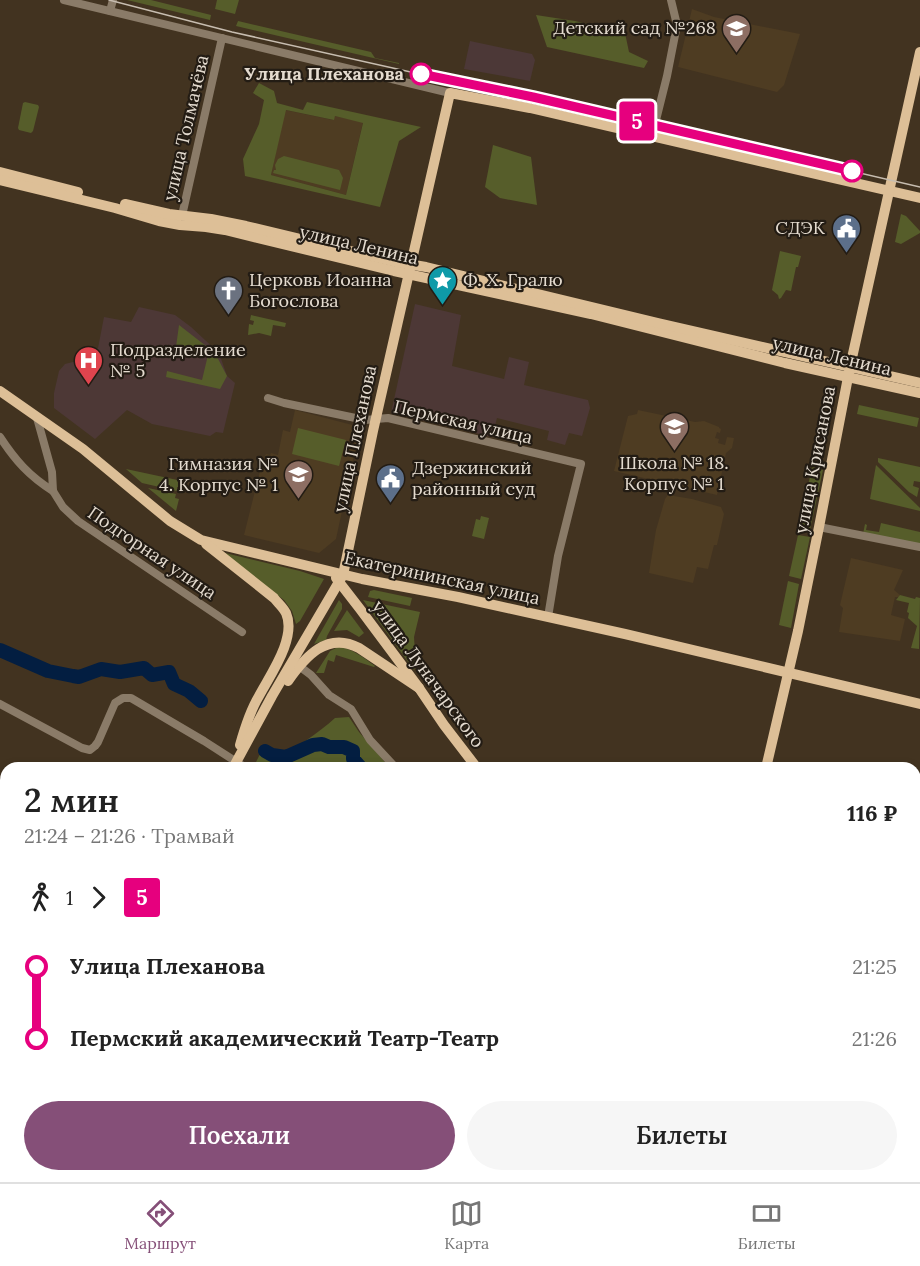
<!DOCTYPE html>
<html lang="ru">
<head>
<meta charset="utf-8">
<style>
	:root { --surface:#fff; --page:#f6f6f6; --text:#222; --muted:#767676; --line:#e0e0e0; --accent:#854f78 }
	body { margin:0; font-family:Lora,serif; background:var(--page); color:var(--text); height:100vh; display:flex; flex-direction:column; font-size:22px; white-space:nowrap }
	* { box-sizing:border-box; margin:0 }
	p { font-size:20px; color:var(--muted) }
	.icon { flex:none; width:33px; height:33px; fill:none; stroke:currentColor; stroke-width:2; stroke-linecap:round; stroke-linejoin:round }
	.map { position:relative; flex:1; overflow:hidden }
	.side { position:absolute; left:0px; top:762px; width:921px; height:420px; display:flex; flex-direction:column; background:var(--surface); border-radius:18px 18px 0 0; box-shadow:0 3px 9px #0003 }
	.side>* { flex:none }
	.badge { padding:0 12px; border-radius:4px; font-size:21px; line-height:39px }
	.map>.badge { position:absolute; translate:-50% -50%; box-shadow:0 0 0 3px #fff }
	.legs { display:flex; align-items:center; gap:9px; height:66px; padding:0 24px; font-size:20px }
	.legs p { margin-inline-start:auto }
	.summary { display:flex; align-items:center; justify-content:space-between; height:102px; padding:0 24px }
	h1 { font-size:33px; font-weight:600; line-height:45px }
	.cta { display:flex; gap:12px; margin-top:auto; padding:12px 24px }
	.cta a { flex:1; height:69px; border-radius:36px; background:var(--accent); color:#fff; font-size:24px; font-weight:600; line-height:69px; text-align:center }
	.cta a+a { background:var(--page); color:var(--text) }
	ul { padding:0 24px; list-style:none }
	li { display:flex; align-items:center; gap:21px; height:72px; font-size:22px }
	li i { display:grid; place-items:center; width:9px; height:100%; margin:0 8px; background:currentColor }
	li i::after { content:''; width:15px; height:15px; margin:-8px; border:4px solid; border-radius:50%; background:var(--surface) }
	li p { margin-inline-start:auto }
	li:first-child i { background:linear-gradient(#0000 50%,currentColor 0) }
	li:last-child i { background:linear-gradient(currentColor 50%,#0000 0) }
	.tab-bar { display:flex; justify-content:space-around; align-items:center; height:84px; border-top:2px solid var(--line); background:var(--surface); font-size:16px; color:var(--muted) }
	.tab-bar a { display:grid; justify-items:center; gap:3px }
	.tab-bar .selected { color:var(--accent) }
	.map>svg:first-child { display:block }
	.commercial { fill:#4c3837 }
	.built { fill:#4e3c22 }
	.medical { fill:#4d3836 }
	.green { fill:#565d2a; fill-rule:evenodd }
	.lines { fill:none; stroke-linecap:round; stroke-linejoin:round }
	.stream { stroke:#031e41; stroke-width:2 }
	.river { stroke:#031e41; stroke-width:14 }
	.minor { stroke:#8a7b68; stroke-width:8 }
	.major { stroke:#ddbf97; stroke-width:10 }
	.tram { stroke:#c7bdb0; stroke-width:1.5 }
	.line-1-casing { stroke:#fff; stroke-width:14 }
	.line-1 { stroke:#e6007e; stroke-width:9 }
	.stop-1-dot { fill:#fff; stroke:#e6007e; stroke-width:3 }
	.labels { text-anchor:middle; stroke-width:4.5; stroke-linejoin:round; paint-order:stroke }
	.poi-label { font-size:18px; fill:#e4dbcf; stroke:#231c14; text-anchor:start }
	.stop-label { font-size:18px; font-weight:bold; fill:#e4dbcf; stroke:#231c14; text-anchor:end }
	.street-label { font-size:18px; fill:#e4dbcf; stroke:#231c14 }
</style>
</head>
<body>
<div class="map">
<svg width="920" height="1182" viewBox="0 0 920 1182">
	<rect width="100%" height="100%" fill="#423320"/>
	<!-- commercial -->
	<polygon class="commercial" points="470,41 532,54 535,60 530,81 464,69"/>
	<!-- built -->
	<g class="built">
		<polygon points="692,9 714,17 800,34 784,85 777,92 678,67"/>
		<polygon points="285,110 333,120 335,116 363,122 346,195 271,175"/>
		<polygon points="295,410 360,427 336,539 319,553 244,535 262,463 266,454 270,455 271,453 278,455 283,430 290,432"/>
		<polygon points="638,410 695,422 704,421 719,427 719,428 721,429 720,433 717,432 715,438 719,439 718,443 725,445 727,437 734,438 732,448 726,453 717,495 614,471 628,416 637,414"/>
		<polygon points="668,495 692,499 721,507 724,514 717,545 714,545 708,569 697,567 693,583 649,573 656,530 665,499"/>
		<polygon points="851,558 903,570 894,590 900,595 899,597 895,597 891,615 905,619 900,641 839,632 843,608 840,605"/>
		<polygon points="161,1176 263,1176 291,1182 160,1182"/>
	</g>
	<!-- medical -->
	<g class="medical">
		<polygon points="415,304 461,315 452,366 504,379 509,357 529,362 524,385 588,400 590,408 582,436 569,433 565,445 547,440 549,431 497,418 492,437 391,413"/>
		<polygon points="139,307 175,315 191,327 219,353 227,376 235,383 223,433 216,432 210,436 152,424 127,410 95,439 54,408 54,393 59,371 65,364 85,359 98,348 104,317 131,322"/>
	</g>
	<!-- green -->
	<g class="green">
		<polygon points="127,0 151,0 211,15 210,20"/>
		<polygon points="217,0 239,0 235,14 215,9"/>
		<polygon points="536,15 575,21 625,33 629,52 648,61 644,68 547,47"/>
		<polygon points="238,21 371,52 375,58 399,63 399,64 236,26"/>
		<path d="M259,83L274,91L277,103L303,110L307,102L421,127L399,141L380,207L245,176L243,159L259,124L264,100L253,93ZM286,110L334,120L335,116L363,123L346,195L271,175Z"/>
		<polygon points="25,102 38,105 39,107 33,131 31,133 19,130 18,128 23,103"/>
		<polygon points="493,145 531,157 537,205 500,198 485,187"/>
		<polygon points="284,156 339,170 343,178 340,190 273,173 274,170 276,170 275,165 278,159"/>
		<polygon points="901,214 906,216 920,231 920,233 901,244 895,242"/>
		<polygon points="780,251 801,256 798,267 796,267 791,291 786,290 781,298 779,299 778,295 772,290"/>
		<polygon points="251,315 286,323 285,327 273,325 271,336 259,333 248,335 249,324 253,325 254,321 250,320"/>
		<polygon points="179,325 215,353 227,376 220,389 166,377 167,371 202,380 208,355 176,347"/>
		<polygon points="859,405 919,418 917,427 857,414"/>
		<polygon points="298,428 346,440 339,466 292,454"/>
		<polygon points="878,458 920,467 920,482 914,481 913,486 919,488 917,497 909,492 878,462"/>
		<polygon points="876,465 920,508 920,511 870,499"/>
		<polygon points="812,467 823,470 810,530 799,528"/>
		<polygon points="126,469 182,481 181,487 177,487 177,491 142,483"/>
		<polygon points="148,488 176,494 175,498 179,499 176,511"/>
		<polygon points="481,516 489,518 484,539 472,536 476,519 480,520"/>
		<polygon points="881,523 920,532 920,546 863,534 865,524 867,525 866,530 879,532"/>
		<polygon points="798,535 810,537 801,579 789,576"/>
		<polygon points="221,552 300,571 324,579 300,621 296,624 292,611 284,600"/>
		<polygon points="788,581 799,584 791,628 779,625"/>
		<polygon points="374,590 412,598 410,606 368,597 370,591"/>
		<polygon points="900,595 915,599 916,597 920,598 919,649 911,648 917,626 908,618 909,613 907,612 909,603 896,600"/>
		<polygon points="339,600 342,604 342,609 327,636 326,640 314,644"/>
		<polygon points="363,600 420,612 414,637 415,653 422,655 420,662 414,670"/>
		<polygon points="347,610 364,633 359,637 347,630 334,631"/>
		<path d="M338,647C352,648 364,658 375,666L374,667L336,655L334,662L328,660L324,673H316L330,651Z"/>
		<path d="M349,717L359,732L390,768H253L261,752L274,757C297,748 317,734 335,718Z"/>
	</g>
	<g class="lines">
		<!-- stream -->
		<polyline class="stream" points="349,767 353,759"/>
		<!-- river -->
		<g class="river">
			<polyline points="0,650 48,671 73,676 79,677 101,669 120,672 144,668 152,675 169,672 174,684 189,691 201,701"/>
			<polyline points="265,751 272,755 286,757 313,745 322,744 329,747 344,747 353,751 353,759 361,768"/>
			<polyline points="702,1176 703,1182"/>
		</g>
		<!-- minor -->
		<g class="minor">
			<polyline points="64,0 450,93"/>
			<polyline points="110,11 113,0"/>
			<polyline points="652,136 667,76 677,25 671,0"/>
			<polyline points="181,220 222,38"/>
			<polyline points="268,398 284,403 365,420 388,418 581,464 558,556 548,617"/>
			<polyline points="37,418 52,472 53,491 63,507 78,521 242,632"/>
			<path d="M0,437C15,460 29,476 53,491"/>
			<polyline points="819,527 920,547"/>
			<polyline points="299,666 311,675 329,695 351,709 370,740 396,768"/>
			<polyline points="0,704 82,748 90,750 95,746 98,742 115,703 123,698 131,698 204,741 246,768"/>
			<polyline points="0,932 6,920"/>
			<polyline points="0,1181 1,1182"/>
			<polyline points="306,1182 308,1176"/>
			<polyline points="466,1182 467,1176"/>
		</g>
		<!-- major -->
		<g class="major">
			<polyline points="0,172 78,192"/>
			<polyline points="0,180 115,208 159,221 180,225 206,227 225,230 394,271 591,314 785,363 920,393"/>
			<polyline points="125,204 169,214 211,219 246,226 396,262 426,267 658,323 920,383"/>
			<polyline points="0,391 83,449 170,521 201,540 362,579 458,597 625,634 920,704"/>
			<path d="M206,544L274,598C278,603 283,607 286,613C297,638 270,675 259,696C250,711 245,727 240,745"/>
			<polyline points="336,578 360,609 419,688 444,725 477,768"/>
			<path d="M288,681C305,657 327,631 359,648L419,688"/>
			<polyline points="233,768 272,696 343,575 373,431 450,93 530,108 920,198"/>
			<polyline points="766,768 798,631 819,527 850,367 920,52"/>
			<polyline points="915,889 920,890"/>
			<polyline points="915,1064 920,1065"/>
			<polyline points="915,1079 920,1080"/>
			<polyline points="46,1182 49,1176"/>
			<polyline points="652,1182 654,1176"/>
			<polyline points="672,1182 673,1176"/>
		</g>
		<!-- tram -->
		<g class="tram">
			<polyline points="109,0 232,32 442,79 533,97 920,187"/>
			<polyline points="915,1073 920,1075"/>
			<polyline points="664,1182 666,1176"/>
		</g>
	</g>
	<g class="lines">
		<defs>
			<polyline id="line-1" points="421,74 533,97 852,171"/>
		</defs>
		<!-- line-1 casing -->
		<use href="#line-1" class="line-1-casing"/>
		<!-- line-1 -->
		<use href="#line-1" class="line-1"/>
	</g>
	<!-- icons -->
	<defs>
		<symbol id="school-pin" viewBox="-11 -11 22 30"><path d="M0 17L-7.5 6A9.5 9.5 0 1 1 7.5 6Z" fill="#8d6e63" stroke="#231c14"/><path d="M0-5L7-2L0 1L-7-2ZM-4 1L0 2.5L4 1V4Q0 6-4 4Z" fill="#fff"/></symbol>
		<symbol id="civic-pin" viewBox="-11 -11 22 30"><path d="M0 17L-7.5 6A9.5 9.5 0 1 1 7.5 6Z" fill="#5c6f8a" stroke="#231c14"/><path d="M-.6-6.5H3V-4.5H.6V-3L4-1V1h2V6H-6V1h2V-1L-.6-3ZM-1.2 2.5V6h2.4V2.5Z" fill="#fff"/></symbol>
		<symbol id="sight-pin" viewBox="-11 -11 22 30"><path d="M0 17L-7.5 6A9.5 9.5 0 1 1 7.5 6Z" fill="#0f9aa8" stroke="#231c14"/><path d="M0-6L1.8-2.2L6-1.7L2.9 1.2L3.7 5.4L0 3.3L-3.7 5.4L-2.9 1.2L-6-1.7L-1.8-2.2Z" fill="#fff"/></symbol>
		<symbol id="church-pin" viewBox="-11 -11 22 30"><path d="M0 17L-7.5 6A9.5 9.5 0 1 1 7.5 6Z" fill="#6b7280" stroke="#231c14"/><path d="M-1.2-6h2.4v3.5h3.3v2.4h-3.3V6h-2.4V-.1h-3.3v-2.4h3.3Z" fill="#fff"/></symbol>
		<symbol id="hospital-pin" viewBox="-11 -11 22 30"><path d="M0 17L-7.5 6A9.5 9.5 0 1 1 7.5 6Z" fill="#e0444e" stroke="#231c14"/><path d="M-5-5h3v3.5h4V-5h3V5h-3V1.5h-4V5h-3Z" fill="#fff"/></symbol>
	</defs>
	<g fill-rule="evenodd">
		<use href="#school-pin" x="720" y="12" width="33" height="45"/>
		<use href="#civic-pin" x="830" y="212" width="33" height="45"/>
		<use href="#sight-pin" x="426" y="264" width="33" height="45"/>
		<use href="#church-pin" x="212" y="274" width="33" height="45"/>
		<use href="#hospital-pin" x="72" y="344" width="33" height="45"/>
		<use href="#school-pin" x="658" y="410" width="33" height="45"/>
		<use href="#school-pin" x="282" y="458" width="33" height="45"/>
		<use href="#civic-pin" x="374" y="462" width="33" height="45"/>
	</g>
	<!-- markers -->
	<g class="stop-1-dot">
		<circle cx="421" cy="74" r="10"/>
		<circle cx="852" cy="171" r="10"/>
	</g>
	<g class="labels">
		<!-- poi labels -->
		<g class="poi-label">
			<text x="716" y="34" text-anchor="end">Детский сад №268</text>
			<text x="825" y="234" text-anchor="end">СДЭК</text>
			<text x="249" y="286">Церковь Иоанна<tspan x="249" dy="21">Богослова</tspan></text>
			<text x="463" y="286">Ф. Х. Гралю</text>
			<text x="110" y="356">Подразделение<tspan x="110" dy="21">№ 5</tspan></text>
			<text x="674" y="469" text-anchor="middle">Школа № 18.<tspan x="674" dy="21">Корпус № 1</tspan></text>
			<text x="278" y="470" text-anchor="end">Гимназия №<tspan x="278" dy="21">4. Корпус № 1</tspan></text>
			<text x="412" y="474">Дзержинский<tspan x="412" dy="21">районный суд</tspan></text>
		</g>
		<!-- stop labels -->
		<g class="stop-label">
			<text x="404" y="80">Улица Плеханова</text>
		</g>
		<!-- street labels -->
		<g class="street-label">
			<text transform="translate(186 128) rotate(-77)" y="6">улица Толмачёва</text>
			<text transform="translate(359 245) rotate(13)" y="6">улица Ленина</text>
			<text transform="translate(832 356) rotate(13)" y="6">улица Ленина</text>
			<text transform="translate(463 422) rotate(13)" y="6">Пермская улица</text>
			<text transform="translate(355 439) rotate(-78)" y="6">улица Плеханова</text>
			<text transform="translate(815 460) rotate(-79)" y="6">улица Крисанова</text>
			<text transform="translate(152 553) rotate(34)" y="6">Подгорная улица</text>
			<text transform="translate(442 578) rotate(12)" y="6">Екатерининская улица</text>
			<text transform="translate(428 674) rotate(54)" y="6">улица Луначарского</text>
		</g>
	</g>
</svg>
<b class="badge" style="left:637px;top:121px;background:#e6007e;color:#fff">5</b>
<section class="side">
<div class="summary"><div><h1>2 мин</h1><p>21:24 – 21:26 · Трамвай</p></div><b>116 ₽</b></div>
<div class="legs"><svg class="icon" aria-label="walk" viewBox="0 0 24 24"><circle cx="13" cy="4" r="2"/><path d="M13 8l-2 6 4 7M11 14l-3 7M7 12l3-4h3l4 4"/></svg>1<svg class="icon" aria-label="forward" viewBox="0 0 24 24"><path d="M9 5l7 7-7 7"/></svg><b class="badge" style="background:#e6007e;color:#fff">5</b></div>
<ul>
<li><i style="color:#e6007e"></i><b>Улица Плеханова</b><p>21:25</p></li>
<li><i style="color:#e6007e"></i><b>Пермский академический Театр-Театр</b><p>21:26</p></li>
</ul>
<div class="cta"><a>Поехали</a><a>Билеты</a></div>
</section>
</div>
<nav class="tab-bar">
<a class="selected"><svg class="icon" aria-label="directions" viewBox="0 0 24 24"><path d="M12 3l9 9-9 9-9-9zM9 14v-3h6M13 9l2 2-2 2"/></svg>Маршрут</a>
<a><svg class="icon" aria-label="map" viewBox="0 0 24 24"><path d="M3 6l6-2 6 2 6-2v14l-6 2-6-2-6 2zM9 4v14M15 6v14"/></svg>Карта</a>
<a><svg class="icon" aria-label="tickets" viewBox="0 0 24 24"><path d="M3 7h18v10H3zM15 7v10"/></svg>Билеты</a>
</nav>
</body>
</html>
